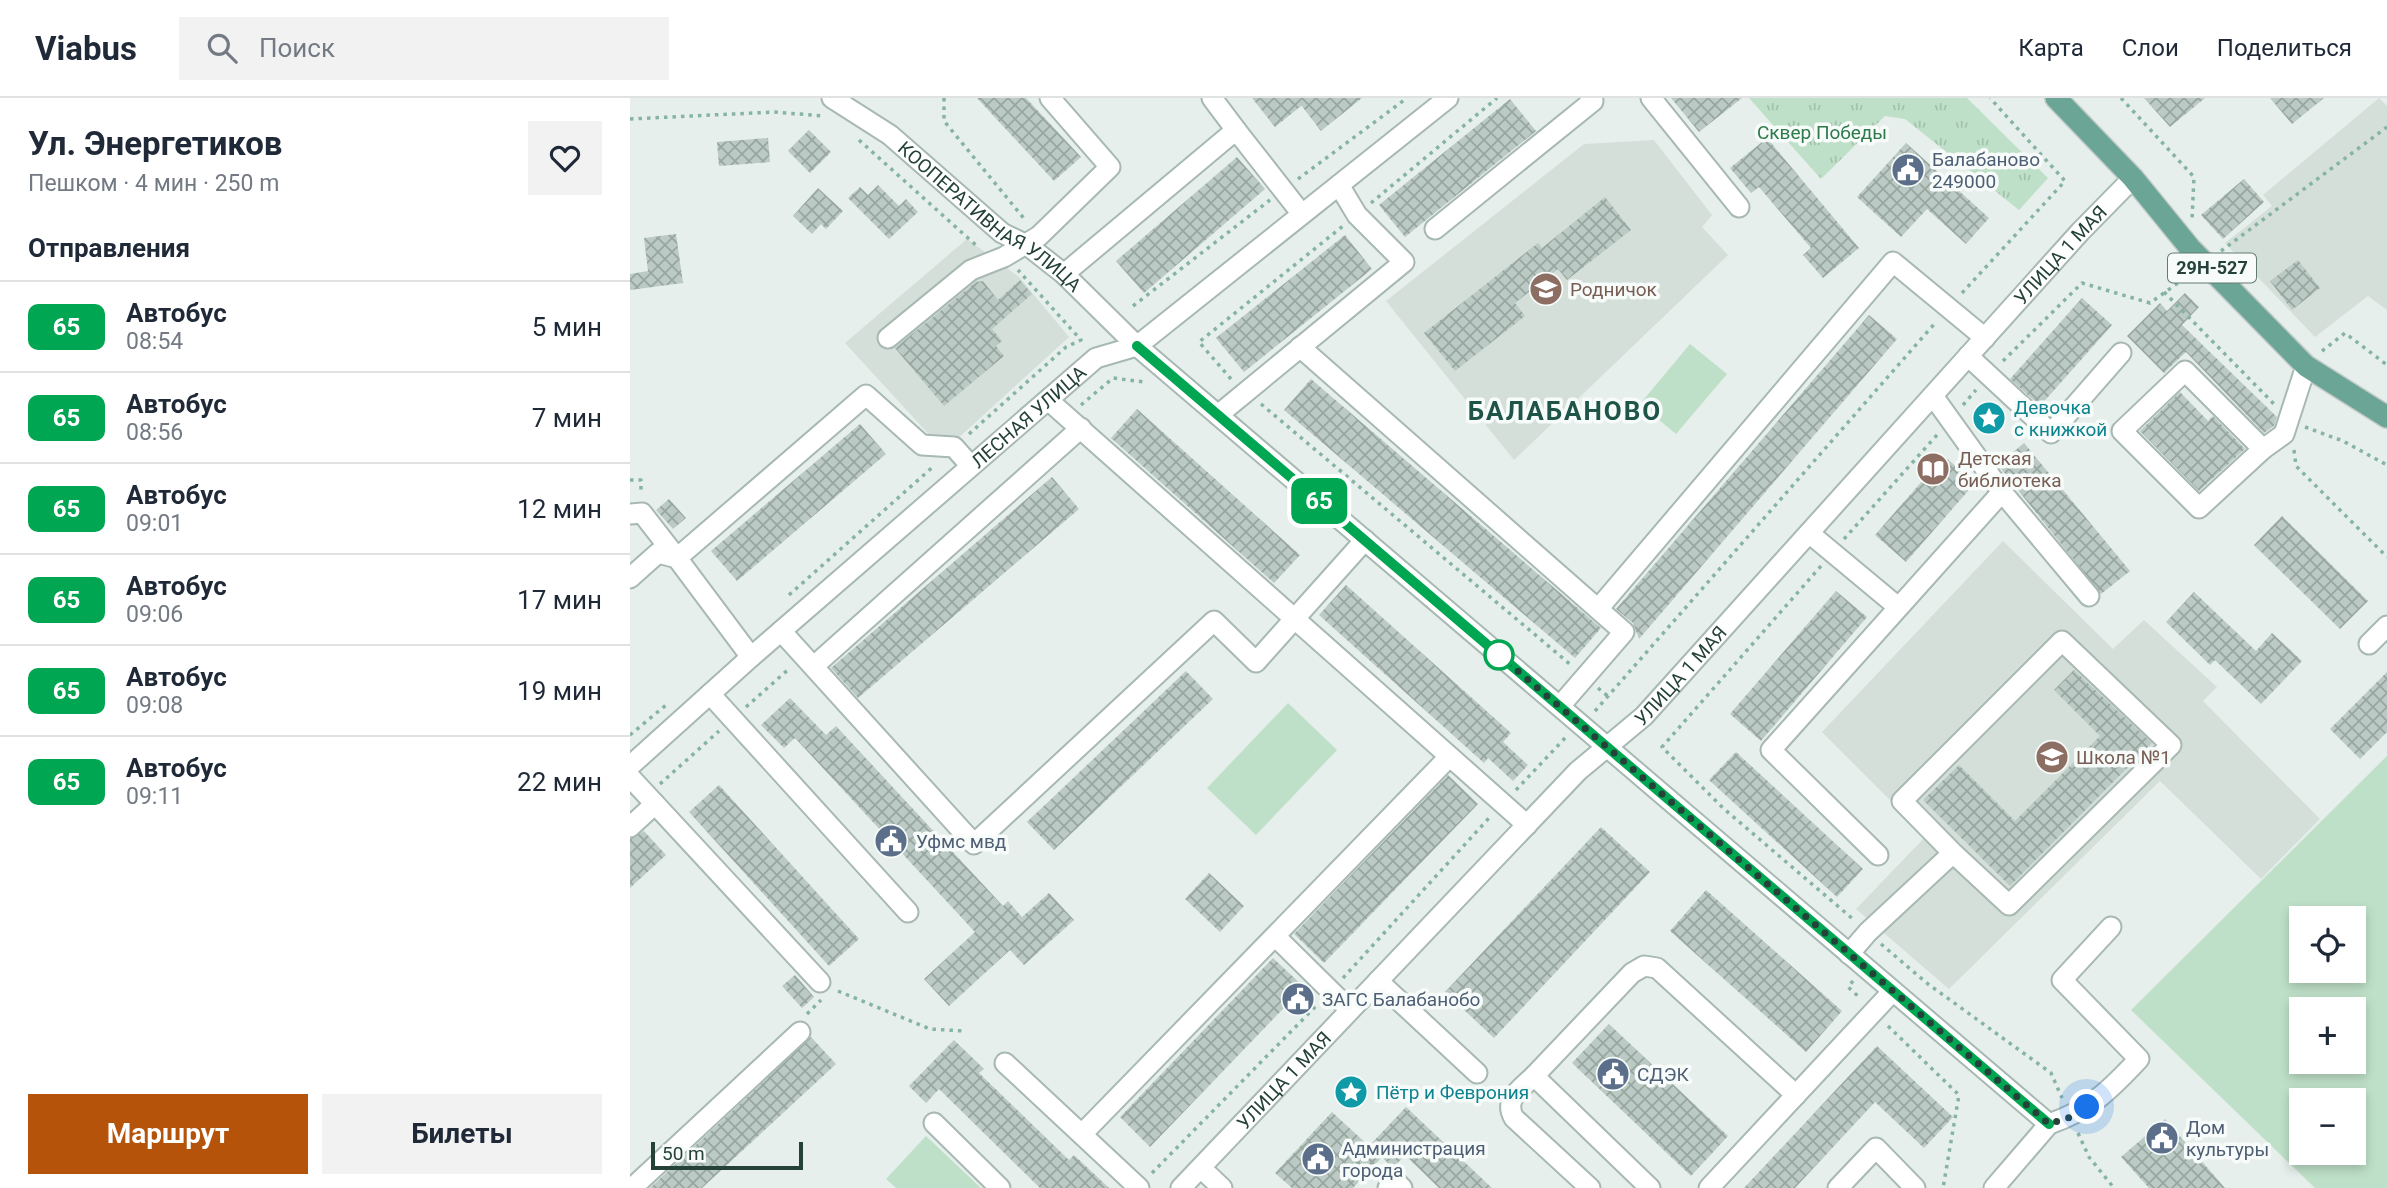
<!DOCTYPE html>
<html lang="ru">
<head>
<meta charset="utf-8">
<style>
	:root { --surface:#fff; --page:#f2f2f3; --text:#1f2937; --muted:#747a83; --line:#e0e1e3; --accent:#b45309 }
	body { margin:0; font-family:Roboto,sans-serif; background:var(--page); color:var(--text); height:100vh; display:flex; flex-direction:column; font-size:26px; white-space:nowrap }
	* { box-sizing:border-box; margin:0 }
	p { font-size:23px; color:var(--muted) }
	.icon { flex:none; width:38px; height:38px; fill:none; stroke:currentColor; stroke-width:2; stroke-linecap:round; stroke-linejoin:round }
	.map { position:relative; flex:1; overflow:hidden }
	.sheet { display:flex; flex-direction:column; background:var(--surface); width:630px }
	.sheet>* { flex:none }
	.badge { padding:0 14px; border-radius:10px; font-size:24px; line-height:46px }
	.controls { position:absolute; left:1659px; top:808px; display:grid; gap:14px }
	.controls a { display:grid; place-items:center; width:77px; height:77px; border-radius:0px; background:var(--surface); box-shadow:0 4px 10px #0003; font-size:35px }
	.scale { position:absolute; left:21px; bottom:18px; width:152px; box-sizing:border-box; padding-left:7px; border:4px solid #24423a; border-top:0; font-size:19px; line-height:24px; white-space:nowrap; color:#24423a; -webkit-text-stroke:5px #f7fbf9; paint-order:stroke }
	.you { position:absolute; width:35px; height:35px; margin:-18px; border:5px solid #fff; border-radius:50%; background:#1a73e8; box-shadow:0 0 0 10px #1a73e833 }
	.map>.badge { position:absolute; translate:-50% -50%; box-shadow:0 0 0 4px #fff }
	h2 { padding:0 28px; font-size:26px; line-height:63px }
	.round { display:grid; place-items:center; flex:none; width:74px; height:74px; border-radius:0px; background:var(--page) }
	.overview { display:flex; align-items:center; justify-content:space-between; height:119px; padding:0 28px }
	h1 { font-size:33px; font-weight:700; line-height:52px }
	.cta { display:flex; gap:14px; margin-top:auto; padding:14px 28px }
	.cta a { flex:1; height:80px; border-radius:0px; background:var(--accent); color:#fff; font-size:28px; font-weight:700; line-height:80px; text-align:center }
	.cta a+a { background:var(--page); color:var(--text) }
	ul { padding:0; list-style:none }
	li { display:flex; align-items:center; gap:21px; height:91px; padding:0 28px; border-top:2px solid var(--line) }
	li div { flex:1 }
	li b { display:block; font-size:26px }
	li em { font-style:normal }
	li .badge { min-width:77px; font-weight:700; text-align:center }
	header { display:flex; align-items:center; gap:42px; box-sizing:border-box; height:98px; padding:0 35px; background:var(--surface); border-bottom:2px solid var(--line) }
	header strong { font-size:33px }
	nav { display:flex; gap:38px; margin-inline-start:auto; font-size:24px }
	.search { width:490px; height:63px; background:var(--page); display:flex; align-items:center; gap:18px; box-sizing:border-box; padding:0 24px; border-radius:0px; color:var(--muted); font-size:26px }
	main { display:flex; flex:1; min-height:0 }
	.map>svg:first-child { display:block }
	.built { fill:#d4dfda }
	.grass { fill:url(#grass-tufts) }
	.pitch { fill:#bfe0c8; fill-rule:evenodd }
	.building { fill:url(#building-cross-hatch) }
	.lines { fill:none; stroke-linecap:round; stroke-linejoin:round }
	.minor-casing { stroke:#a8b8b2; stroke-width:23 }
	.major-casing { stroke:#c2cac8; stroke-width:24 }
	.path { stroke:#86b3a5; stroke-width:3.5; stroke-dasharray:3.5 5; stroke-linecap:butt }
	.minor { stroke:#fff; stroke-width:19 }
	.major { stroke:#6aa596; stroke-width:21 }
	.line-casing { stroke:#fff; stroke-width:16 }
	.line { stroke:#00a651; stroke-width:10 }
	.walk { stroke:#24423a; stroke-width:7; stroke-dasharray:0 12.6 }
	.stop-dot { fill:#fff; stroke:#00a651; stroke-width:3.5 }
	.labels { text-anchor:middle; stroke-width:7; stroke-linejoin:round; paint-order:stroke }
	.shield { fill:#f7fbf9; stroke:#637a73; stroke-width:2 }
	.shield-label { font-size:18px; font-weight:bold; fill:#24423a }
	.park-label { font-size:19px; fill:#2d7a4b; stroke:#f7fbf9 }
	.service-label { font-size:19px; fill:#4e5e75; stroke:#f7fbf9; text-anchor:start }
	.street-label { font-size:19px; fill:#24423a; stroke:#f7fbf9 }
	.education-label { font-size:19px; fill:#785e54; stroke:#f7fbf9; text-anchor:start }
	.culture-label { font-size:19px; fill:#0d838f; stroke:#f7fbf9; text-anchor:start }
	.district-label { font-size:26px; font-weight:bold; letter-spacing:2px; fill:#1f5548; stroke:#f7fbf9 }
</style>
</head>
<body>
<header>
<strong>Viabus</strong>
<div class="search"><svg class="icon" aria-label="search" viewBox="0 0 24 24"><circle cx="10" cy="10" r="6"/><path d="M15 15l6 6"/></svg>Поиск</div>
<nav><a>Карта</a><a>Слои</a><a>Поделиться</a></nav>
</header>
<main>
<section class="sheet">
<div class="overview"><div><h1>Ул. Энергетиков</h1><p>Пешком · 4 мин · 250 m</p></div><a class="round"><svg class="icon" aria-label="heart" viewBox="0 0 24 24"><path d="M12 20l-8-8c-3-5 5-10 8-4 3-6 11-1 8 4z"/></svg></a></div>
<h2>Отправления</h2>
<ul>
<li><span class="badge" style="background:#00a651;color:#fff">65</span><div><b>Автобус</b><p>08:54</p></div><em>5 мин</em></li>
<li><span class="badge" style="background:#00a651;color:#fff">65</span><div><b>Автобус</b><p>08:56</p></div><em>7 мин</em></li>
<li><span class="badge" style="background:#00a651;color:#fff">65</span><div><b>Автобус</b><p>09:01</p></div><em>12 мин</em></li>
<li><span class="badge" style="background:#00a651;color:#fff">65</span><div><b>Автобус</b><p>09:06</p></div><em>17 мин</em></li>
<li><span class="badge" style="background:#00a651;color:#fff">65</span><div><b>Автобус</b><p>09:08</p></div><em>19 мин</em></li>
<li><span class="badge" style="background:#00a651;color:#fff">65</span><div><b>Автобус</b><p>09:11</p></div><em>22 мин</em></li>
</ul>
<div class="cta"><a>Маршрут</a><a>Билеты</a></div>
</section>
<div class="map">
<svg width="1757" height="1090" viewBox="0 0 1757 1090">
	<defs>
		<pattern id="grass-tufts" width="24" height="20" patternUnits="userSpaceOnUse" patternTransform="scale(1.75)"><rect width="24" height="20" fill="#bfe0c8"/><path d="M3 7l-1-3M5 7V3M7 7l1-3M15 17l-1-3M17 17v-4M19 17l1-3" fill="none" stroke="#a4c1ad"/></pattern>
		<pattern id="building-cross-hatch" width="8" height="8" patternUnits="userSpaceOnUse" patternTransform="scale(1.75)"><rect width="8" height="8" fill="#bbcac4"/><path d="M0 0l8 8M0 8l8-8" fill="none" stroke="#98a6a0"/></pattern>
	</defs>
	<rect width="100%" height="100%" fill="#e6efeb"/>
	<!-- built -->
	<g class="built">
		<polygon points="1749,0 1757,8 1757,212 1738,198 1685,239 1595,145 1642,108 1633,97"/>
		<polygon points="1024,42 1082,117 1072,129 1098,157 884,362 756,203 954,46"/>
		<polygon points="337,141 389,179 439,239 314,353 215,245"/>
		<polygon points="1373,443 1483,551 1514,522 1587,589 1573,603 1690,721 1631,781 1530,683 1319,891 1226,811 1296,738 1192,634"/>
	</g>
	<!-- grass -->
	<polygon class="grass" points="1119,0 1337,0 1418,80 1389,112 1275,21 1255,18 1191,81"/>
	<!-- pitch -->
	<g class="pitch">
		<polygon points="1060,246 1097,276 1046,336 1010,306"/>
		<polygon points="658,605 707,652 626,737 577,690"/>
		<path d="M1757,658V1090H1685L1501,912ZM1671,821H1724V873H1671ZM1671,912H1724V964H1671ZM1671,1003H1724V1055H1671Z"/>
		<polygon points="296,1038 351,1090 266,1090 256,1081"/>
	</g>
	<!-- building -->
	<g class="building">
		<polygon points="347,0 396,0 451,59 424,83"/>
		<polygon points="622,0 681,0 645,29"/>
		<polygon points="681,0 732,0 691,33 671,7"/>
		<polygon points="1041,0 1112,0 1069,34"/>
		<polygon points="1514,0 1575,0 1540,29"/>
		<polygon points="1640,0 1694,0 1662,26"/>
		<polygon points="880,1 906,33 775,139 749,107"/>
		<polygon points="179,32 201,54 180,75 158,53"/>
		<polygon points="138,40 140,64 89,68 87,44"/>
		<polygon points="1137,40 1229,150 1193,180 1173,157 1181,150 1129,89 1121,95 1100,70"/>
		<polygon points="1276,45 1359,120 1336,146 1297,111 1271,139 1227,99"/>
		<polygon points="607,59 635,91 514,195 486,163"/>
		<polygon points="1614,81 1634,104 1593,141 1571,117"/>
		<polygon points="248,87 269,108 276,101 288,114 259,141 218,100 230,89 238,97"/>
		<polygon points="188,90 213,113 196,131 191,126 182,136 163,118"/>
		<polygon points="975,99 1001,132 937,182 928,171 885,205 895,218 825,273 794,235 908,145 912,150"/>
		<polygon points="46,136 53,185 0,192 0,176 18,173 14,140"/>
		<polygon points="715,137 742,171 614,274 586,240"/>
		<polygon points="1668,162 1690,190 1662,212 1640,183"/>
		<polygon points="390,182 402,196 362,231 372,243 366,248 374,258 314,308 265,250 346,184 353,183 368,202"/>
		<polygon points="1555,195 1569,209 1552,227 1647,319 1644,328 1634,335 1556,254 1534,275 1497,238 1530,205 1537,213"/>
		<polygon points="1452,200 1482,227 1410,308 1380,281"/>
		<polygon points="1239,217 1267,241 1009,541 1003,525 986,511"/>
		<polygon points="681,281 971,530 945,560 654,312"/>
		<polygon points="1550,294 1578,323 1583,318 1615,351 1569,393 1510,333"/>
		<polygon points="507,311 670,457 644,485 481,340"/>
		<polygon points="230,326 256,356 107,483 81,453"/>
		<polygon points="1394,345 1500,473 1471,496 1368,367"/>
		<polygon points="1314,358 1345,385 1276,464 1245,437"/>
		<polygon points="422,379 449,411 228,600 201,570"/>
		<polygon points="39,401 56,420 43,431 26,412"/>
		<polygon points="1652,418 1738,503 1710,531 1624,447"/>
		<polygon points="716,487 881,635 873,644 898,667 883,683 858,660 854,665 689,517"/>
		<polygon points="1206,493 1237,519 1131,643 1100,616"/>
		<polygon points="1564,494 1626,553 1642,535 1672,563 1631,606 1585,562 1580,567 1536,524"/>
		<polygon points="1444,572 1522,645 1380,788 1293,702 1329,667 1385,723 1470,638 1424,592"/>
		<polygon points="556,573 583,601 424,752 397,724"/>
		<polygon points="1757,574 1757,634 1730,661 1700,631"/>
		<polygon points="160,600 196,637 206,628 373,808 378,803 392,819 419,795 444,822 394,867 380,852 319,908 294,881 345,834 165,640 154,650 131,627"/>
		<polygon points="1106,654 1233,771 1207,799 1079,682"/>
		<polygon points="818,677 848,706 694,865 664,836"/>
		<polygon points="89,687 229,841 199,868 59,714"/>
		<polygon points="971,729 1020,774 864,940 815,894"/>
		<polygon points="14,733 36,757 0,790 0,741"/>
		<polygon points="579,775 614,808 590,834 555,801"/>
		<polygon points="1076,792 1212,913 1176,954 1040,833"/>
		<polygon points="643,860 674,889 520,1049 490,1019"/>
		<polygon points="165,877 184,899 172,910 152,888"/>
		<polygon points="979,926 1098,1038 1061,1078 942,965"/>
		<polygon points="181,939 206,966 72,1090 20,1090"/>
		<polygon points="324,942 354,971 349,975 439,1062 444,1057 479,1090 410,1090 309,991 296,1005 279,988"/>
		<polygon points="1247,948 1323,1019 1294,1050 1245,1004 1165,1090 1114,1090"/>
		<polygon points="776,1009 862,1090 809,1090 775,1057 763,1070 752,1059 723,1090 662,1090 645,1075 702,1014 739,1048"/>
		<polygon points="1535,1021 1595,1090 1519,1090 1491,1059"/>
	</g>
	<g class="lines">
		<defs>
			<g id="minor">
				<path id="s1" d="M202,0L260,37L372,135L397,147L434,176L507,248L1419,1026"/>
				<polyline points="582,0 606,32"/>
				<polyline points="1021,0 1109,109"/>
				<polyline points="805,131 963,3 960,0"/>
				<polyline points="434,176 606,32 671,115"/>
				<polyline points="258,240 341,172 374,159 409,138 480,69 420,0"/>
				<polyline points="670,249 994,534 930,608"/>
				<polyline points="1338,258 1421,335 1491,255"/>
				<polygon points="1555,273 1633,351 1569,410 1492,333"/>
				<polyline points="1303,298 1372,394 1459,498"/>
				<polyline points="418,302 897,727"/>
				<polyline points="588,317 774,164 727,117 709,87"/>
				<polyline points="1633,351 1654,336 1676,268"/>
				<polyline points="0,416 12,415 47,460 236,297 292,347 324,349 340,367"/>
				<polyline points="1179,435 1268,509"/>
				<polyline points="0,480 28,455 47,460 121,559"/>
				<polyline points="968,511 1263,164 1355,240"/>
				<polyline points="151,533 344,746 584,523 626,564 735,442"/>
				<polyline points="1739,546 1757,528"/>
				<polyline points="184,568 451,330"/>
				<polyline points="80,596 278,814"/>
				<path id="s2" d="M0,668L121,559L466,260L507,248L818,0"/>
				<polyline points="0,679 190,884"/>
				<polyline points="0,729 25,706"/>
				<polyline points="1248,757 1141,652 1372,394"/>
				<polyline points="646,839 720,912"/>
				<polyline points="1219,856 1238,834 1323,755 1379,807 1541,647 1432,543 1272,703 1323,755"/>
				<polyline points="748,883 847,975"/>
				<polyline points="375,965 509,1090"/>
				<path d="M904,978C891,991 873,1001 884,1020L960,1090"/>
				<polyline points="304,1025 370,1090"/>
				<path d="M1419,1026C1460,1012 1480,992 1509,961L1432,882L1481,829"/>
				<polyline points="453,1035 819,659"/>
				<polyline points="571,1070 592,1090"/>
				<polyline points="2,1090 170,934"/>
				<path id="s3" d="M551,1090L948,673L1014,618L1450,134L1503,80"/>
				<polyline points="758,1090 765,1083 772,1090"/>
				<polyline points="1020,1090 904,978 1002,875 1014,868 1027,870 1166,997"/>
				<polyline points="1079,1090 1262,894"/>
				<polyline points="1208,1090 1246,1050 1285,1090"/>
				<polyline points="1364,1090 1419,1026"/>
			</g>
			<polyline id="major" points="1426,0 1503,80 1560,150 1676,268 1757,319"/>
		</defs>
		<!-- minor casing -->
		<use href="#minor" class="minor-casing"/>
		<!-- major casing -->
		<use href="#major" class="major-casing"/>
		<!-- path -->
		<g class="path">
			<polyline points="314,0 314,23 396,123"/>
			<polyline points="1491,0 1564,79 1562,122"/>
			<polyline points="0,21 144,14 194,18"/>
			<polyline points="229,42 348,149"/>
			<polyline points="668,81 777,0"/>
			<polyline points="741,105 867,0"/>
			<polyline points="1591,153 1757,29"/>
			<polyline points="1534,194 1644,306"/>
			<polyline points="1332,195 1435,83 1360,0"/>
			<polyline points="503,208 640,102"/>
			<polyline points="1692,253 1715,235 1757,267"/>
			<polyline points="1373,263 1452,185 1520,205 1559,177"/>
			<polyline points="601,281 569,244 713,128"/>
			<polyline points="631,306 941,567"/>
			<polyline points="451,307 483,280 514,284"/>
			<polyline points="1333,307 1346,292"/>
			<polyline points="1675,329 1713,343 1757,367"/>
			<polyline points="339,336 436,249 451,242 388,172"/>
			<polyline points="1664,352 1666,368 1757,459"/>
			<polyline points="0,382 11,382 11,395"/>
			<polyline points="1214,441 1307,337"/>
			<polyline points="1191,468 1032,649 1093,710 1224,822"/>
			<polyline points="159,497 305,367"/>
			<polyline points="968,590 980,600"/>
			<polyline points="116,609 160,570"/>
			<polyline points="965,613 1306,224"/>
			<polyline points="0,637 36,607"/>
			<polyline points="30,686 89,633"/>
			<polyline points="886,692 936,639"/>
			<polyline points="1251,846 1298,886 1421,975 1432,1000"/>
			<polyline points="713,880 859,720"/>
			<polyline points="1223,883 1218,889 1230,900"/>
			<polyline points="208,893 300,931 334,933"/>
			<polyline points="177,916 191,902"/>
			<polyline points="1258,928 1329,997 1313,1090"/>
			<polyline points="1448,1035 1459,1059 1484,1090"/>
			<polyline points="522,1075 688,906"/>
		</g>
		<!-- minor -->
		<use href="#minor" class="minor"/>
		<!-- major -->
		<use href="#major" class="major"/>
	</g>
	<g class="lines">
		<defs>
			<polyline id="line" points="507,248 1419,1026"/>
		</defs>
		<!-- line casing -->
		<use href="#line" class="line-casing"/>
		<!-- line -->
		<use href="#line" class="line"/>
		<!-- walk -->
		<polyline class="walk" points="869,557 1419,1026 1441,1019 1457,1009"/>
	</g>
	<!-- icons -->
	<defs>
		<symbol id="civic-disc" viewBox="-11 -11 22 22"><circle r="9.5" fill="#5c6f8a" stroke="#f7fbf9"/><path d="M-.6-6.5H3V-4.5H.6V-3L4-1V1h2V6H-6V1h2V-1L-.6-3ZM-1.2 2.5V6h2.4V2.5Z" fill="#fff"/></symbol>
		<symbol id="school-disc" viewBox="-11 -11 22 22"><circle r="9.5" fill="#8d6e63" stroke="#f7fbf9"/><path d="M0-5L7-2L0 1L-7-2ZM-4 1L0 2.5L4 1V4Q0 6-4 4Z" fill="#fff"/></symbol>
		<symbol id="sight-disc" viewBox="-11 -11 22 22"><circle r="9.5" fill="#0f9aa8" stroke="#f7fbf9"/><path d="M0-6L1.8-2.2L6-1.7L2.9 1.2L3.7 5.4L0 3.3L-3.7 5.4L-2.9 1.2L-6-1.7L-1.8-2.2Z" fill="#fff"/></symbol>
		<symbol id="library-disc" viewBox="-11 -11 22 22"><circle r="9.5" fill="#8d6e63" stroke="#f7fbf9"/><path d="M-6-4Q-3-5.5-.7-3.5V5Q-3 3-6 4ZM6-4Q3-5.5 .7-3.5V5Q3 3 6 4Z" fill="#fff"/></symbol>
	</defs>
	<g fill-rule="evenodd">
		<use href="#civic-disc" x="1259" y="53" width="38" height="38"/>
		<use href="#school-disc" x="897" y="172" width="38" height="38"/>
		<use href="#sight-disc" x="1340" y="301" width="38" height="38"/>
		<use href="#library-disc" x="1284" y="352" width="38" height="38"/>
		<use href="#school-disc" x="1403" y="640" width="38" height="38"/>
		<use href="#civic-disc" x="242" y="724" width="38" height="38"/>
		<use href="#civic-disc" x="649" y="882" width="38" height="38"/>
		<use href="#civic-disc" x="964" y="957" width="38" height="38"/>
		<use href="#sight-disc" x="702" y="975" width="38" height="38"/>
		<use href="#civic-disc" x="1513" y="1021" width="38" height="38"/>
		<use href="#civic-disc" x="669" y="1042" width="38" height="38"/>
	</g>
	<!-- markers -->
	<circle class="stop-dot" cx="869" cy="557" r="14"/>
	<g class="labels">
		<!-- shield labels -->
		<rect class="shield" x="1538" y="155.5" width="88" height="29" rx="5"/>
		<g class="shield-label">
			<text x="1582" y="176">29Н-527</text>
		</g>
		<!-- park labels -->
		<g class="park-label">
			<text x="1192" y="41">Сквер Победы</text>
		</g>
		<!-- service labels -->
		<g class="service-label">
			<text x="1302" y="68">Балабаново<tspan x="1302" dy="22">249000</tspan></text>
			<text x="286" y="750">Уфмс мвд</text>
			<text x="692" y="908">ЗАГС Балабанобо</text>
			<text x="1007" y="983">СДЭК</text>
			<text x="1556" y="1036">Дом<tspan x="1556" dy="22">культуры</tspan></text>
			<text x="712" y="1057">Администрация<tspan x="712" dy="22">города</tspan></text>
		</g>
		<!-- street labels -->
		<g class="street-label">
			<text dy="7" stroke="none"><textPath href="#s1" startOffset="198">КООПЕРАТИВНАЯ УЛИЦА</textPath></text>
			<text dy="7" stroke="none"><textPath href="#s3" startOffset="1283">УЛИЦА 1 МАЯ</textPath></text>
			<text dy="7" stroke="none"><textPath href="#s2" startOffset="530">ЛЕСНАЯ УЛИЦА</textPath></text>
			<text dy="7" stroke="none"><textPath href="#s3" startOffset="716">УЛИЦА 1 МАЯ</textPath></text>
			<text dy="7" stroke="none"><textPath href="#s3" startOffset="149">УЛИЦА 1 МАЯ</textPath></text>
		</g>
		<!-- education labels -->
		<g class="education-label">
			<text x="940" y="198">Родничок</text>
			<text x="1328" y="367">Детская<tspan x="1328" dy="22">библиотека</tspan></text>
			<text x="1446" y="666">Школа №1</text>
		</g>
		<!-- culture labels -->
		<g class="culture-label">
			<text x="1384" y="316">Девочка<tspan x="1384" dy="22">с книжкой</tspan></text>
			<text x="746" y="1001">Пётр и Феврония</text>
		</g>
		<!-- district labels -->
		<g class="district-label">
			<text x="935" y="322">БАЛАБАНОВО</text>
		</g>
	</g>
</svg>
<div class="controls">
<a><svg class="icon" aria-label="locate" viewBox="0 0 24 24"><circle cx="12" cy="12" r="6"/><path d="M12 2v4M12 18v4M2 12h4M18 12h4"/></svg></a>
<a>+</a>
<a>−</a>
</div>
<div class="scale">50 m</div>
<div class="you" style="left:1457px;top:1009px"></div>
<b class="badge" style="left:689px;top:403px;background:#00a651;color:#fff">65</b>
</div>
</main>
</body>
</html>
